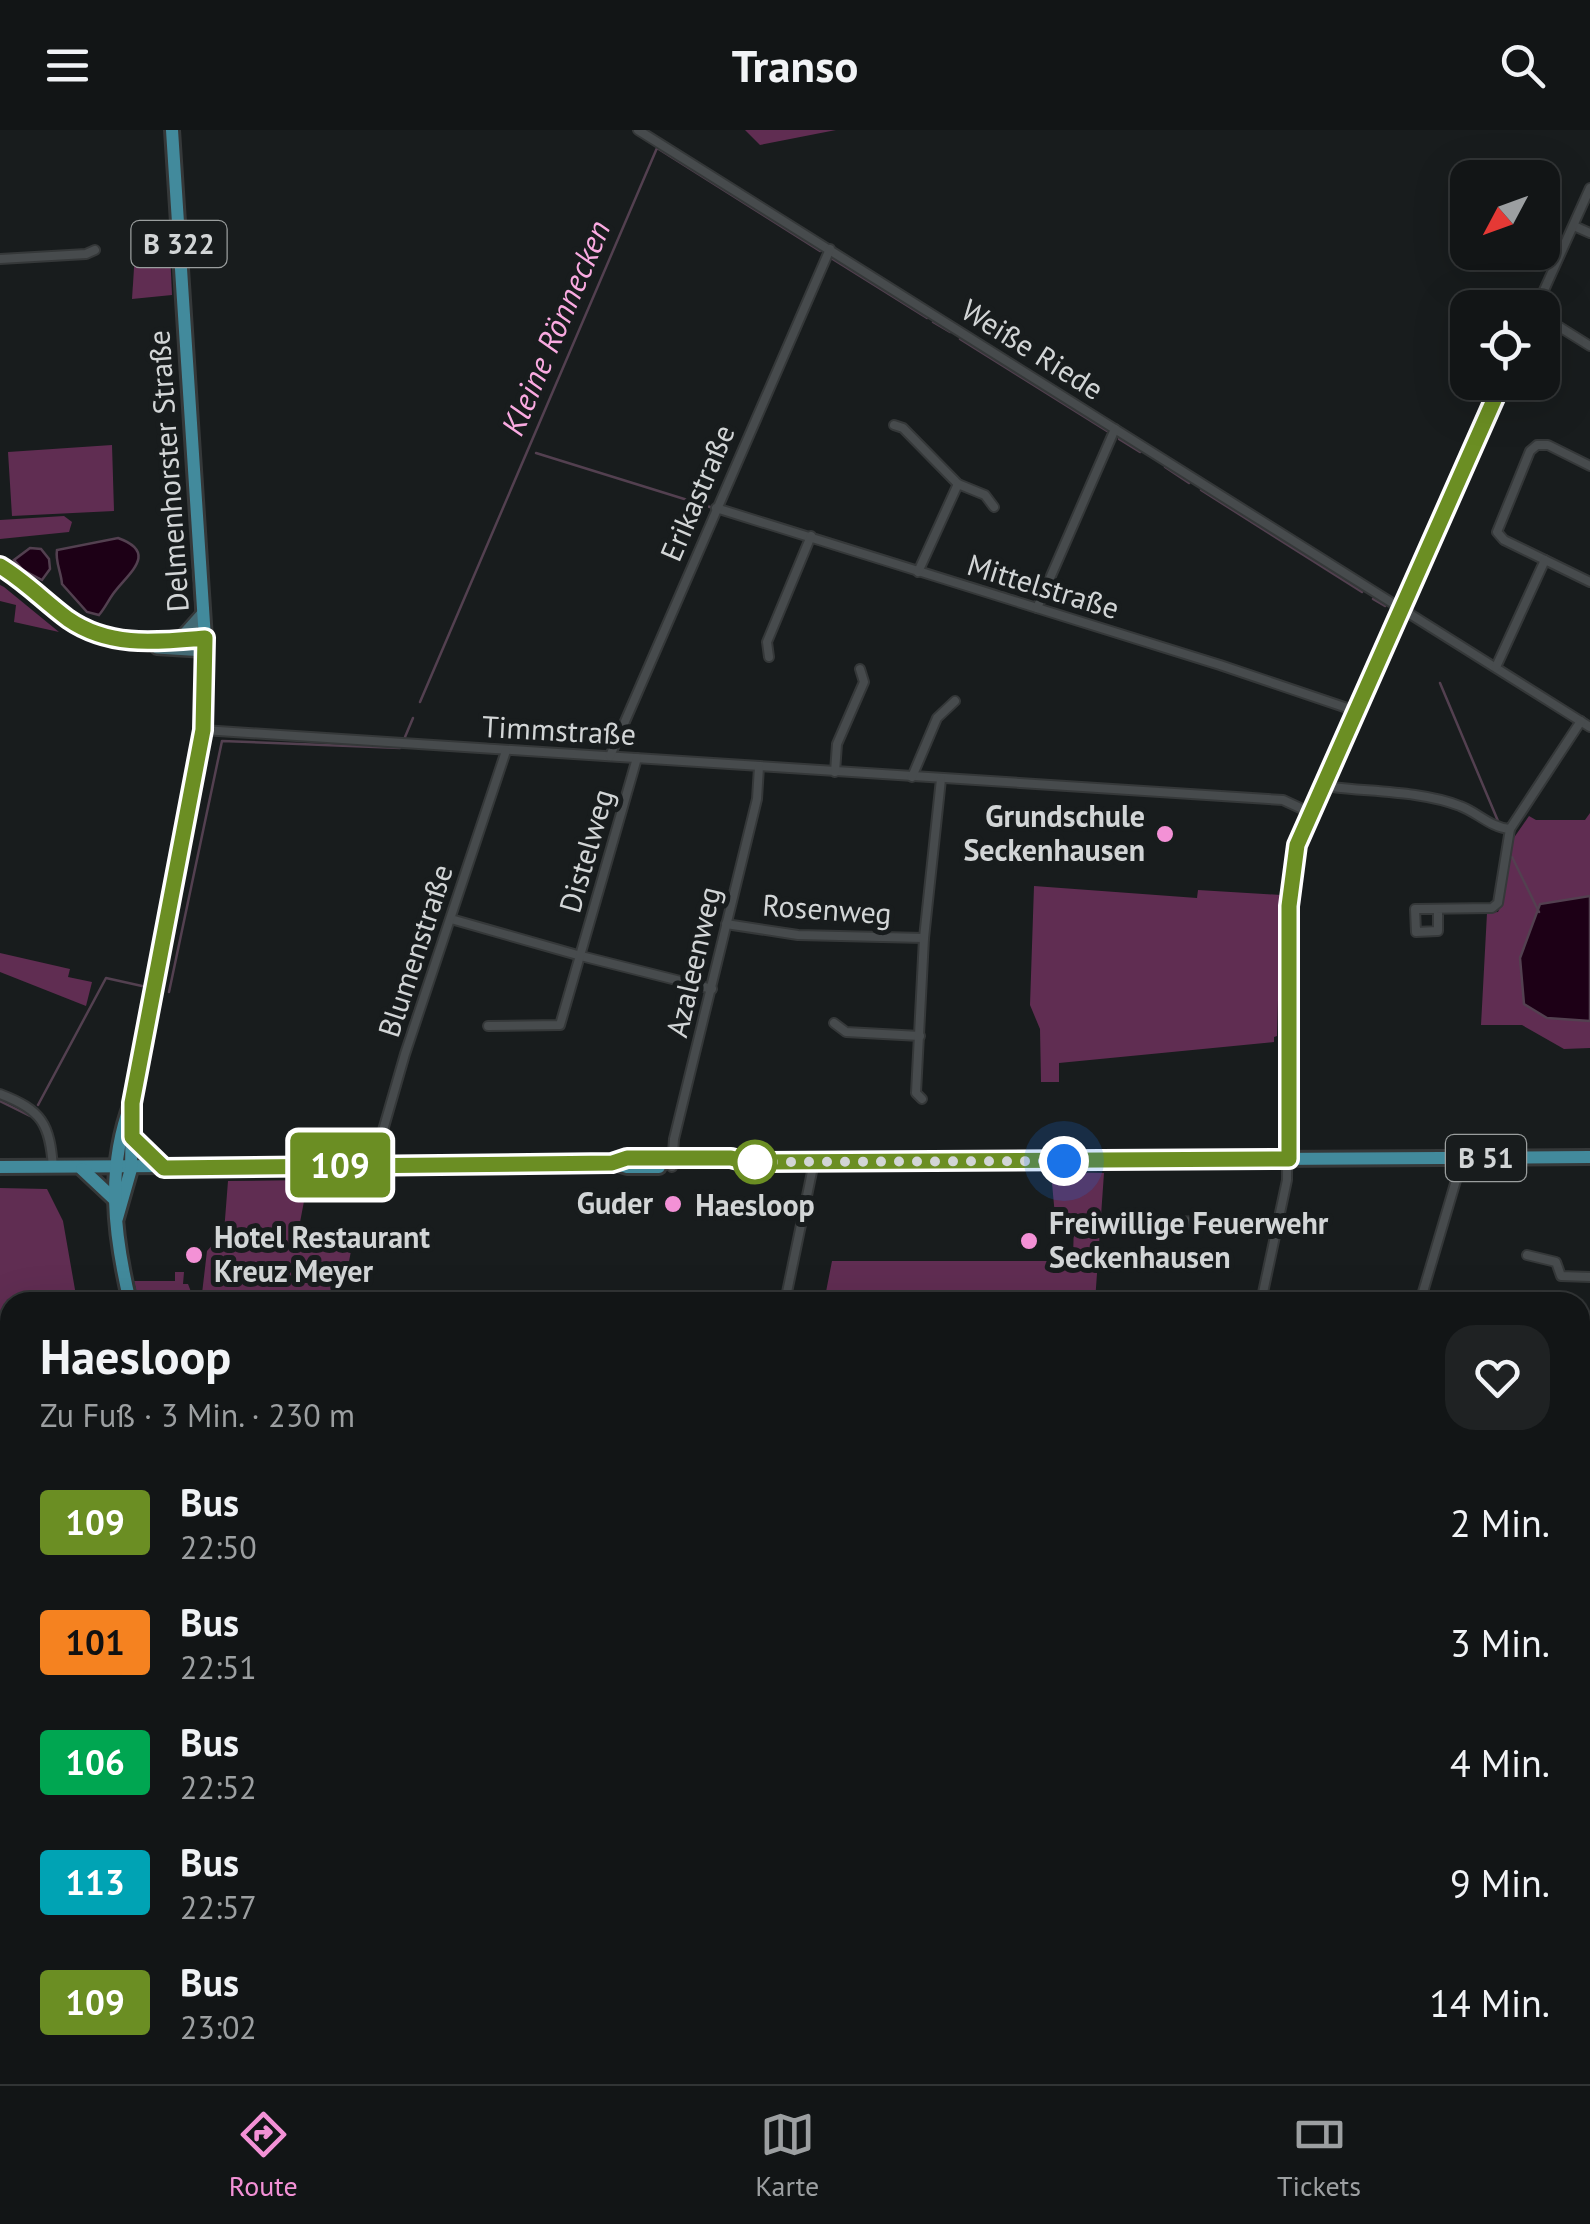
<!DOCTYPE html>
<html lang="de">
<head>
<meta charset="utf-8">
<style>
	:root { --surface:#121516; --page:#1f2223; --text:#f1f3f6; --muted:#9c9fa1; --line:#313435; --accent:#f391d6 }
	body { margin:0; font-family:"PT Sans",sans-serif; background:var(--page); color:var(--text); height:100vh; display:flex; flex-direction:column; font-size:38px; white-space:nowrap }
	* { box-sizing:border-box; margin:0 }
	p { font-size:32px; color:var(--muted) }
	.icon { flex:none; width:55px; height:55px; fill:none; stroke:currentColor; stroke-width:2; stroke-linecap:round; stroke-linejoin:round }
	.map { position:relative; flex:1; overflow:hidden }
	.sheet { position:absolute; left:0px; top:1162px; width:1590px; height:792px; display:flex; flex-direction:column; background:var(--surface); border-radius:30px 30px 0 0; box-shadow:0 10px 40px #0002,0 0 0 2px var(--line) }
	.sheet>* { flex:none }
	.badge { padding:0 20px; border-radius:8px; font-size:35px; line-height:65px }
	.needle { width:65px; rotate:229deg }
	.fabs { position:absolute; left:1450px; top:30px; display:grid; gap:20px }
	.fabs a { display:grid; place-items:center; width:110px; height:110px; border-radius:20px; background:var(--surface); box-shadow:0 10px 40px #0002,0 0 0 2px var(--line); font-size:50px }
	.you { position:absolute; width:50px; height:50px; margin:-25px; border:8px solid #fff; border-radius:50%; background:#1a73e8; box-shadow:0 0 0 15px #1a73e833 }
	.map>.badge { position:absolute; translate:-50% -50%; box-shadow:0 0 0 5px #fff }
	.round { display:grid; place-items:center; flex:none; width:105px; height:105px; border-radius:30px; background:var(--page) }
	.summary { display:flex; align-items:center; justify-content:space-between; height:170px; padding:0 40px }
	h1 { font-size:48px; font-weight:700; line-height:75px }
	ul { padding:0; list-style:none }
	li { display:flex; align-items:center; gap:30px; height:120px; padding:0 40px }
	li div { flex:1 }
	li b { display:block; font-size:38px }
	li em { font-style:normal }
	li .badge { min-width:110px; font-weight:700; text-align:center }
	header { display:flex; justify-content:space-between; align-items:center; height:130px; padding:0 40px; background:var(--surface); font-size:45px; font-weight:700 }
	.dock { display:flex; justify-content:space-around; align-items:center; height:140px; border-top:2px solid var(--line); background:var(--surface); font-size:28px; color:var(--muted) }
	.dock a { display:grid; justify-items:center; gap:5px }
	.dock .selected { color:var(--accent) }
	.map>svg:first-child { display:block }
	.green { fill:#602d52 }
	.water { fill:#1d0016; stroke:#534050; stroke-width:2.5 }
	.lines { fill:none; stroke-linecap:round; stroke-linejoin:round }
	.stream { stroke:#534050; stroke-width:2.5 }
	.street-casing { stroke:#353839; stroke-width:12 }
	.secondary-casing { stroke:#353839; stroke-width:16 }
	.primary-casing { stroke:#353839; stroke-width:18 }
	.street { stroke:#474b4d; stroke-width:8 }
	.secondary { stroke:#446a74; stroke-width:11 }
	.primary { stroke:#428a9c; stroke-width:12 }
	.line-casing { stroke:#fff; stroke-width:22 }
	.line { stroke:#6b8e23; stroke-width:15 }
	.walk { stroke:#d2d5d6; stroke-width:10; stroke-dasharray:0 18 }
	.poi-dot { fill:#f391d6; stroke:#181c1d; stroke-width:4 }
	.stop-dot { fill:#fff; stroke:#6b8e23; stroke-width:5 }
	.labels { text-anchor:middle; stroke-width:10; stroke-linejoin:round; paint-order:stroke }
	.shield { fill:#181c1d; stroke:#9a9e9e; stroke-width:2.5 }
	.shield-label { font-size:28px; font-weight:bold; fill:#d2d5d6 }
	.street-label { font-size:30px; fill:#d2d5d6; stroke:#181c1d }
	.poi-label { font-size:30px; font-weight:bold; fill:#d2d5d6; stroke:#181c1d; text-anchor:end }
	.stop-label { font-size:30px; font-weight:bold; fill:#d2d5d6; stroke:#181c1d }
	.water-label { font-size:32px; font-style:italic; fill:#faaae1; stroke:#181c1d }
</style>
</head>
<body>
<header><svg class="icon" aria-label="menu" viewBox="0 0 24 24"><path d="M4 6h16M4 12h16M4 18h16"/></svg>Transo<svg class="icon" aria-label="search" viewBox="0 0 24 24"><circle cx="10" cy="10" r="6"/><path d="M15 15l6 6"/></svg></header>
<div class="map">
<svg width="1590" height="1954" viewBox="0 0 1590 1954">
	<rect width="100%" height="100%" fill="#181c1d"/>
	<!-- green -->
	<g class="green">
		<polygon points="745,0 836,0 760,15"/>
		<polygon points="170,121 172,165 132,169 135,123"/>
		<polygon points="112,315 114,381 12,386 8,322"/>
		<polygon points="64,386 72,392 69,402 0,409 0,390"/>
		<polygon points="0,455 4,457 59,502 14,492 16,475 0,471"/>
		<polygon points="1590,683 1590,918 1564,919 1522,895 1481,895 1487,783 1498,782 1504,768 1511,712 1529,686 1536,690 1585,690"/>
		<polygon points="1034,756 1197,768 1198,760 1281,765 1277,906 1274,907 1274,912 1059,933 1059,952 1041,952 1040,899 1030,875"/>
		<polygon points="0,823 70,839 68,847 92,852 86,876 0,842"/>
		<polygon points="1051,1042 1104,1043 1095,1172 824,1172 832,1131 1073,1131 1074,1088 1055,1086"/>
		<polygon points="308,1050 298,1103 353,1111 341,1172 201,1172 207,1121 224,1102 228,1051"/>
		<polygon points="0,1058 47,1059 63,1091 77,1171 114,1162 116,1172 10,1172 10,1241 3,1240 9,1205 0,1204"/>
		<polygon points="175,1142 184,1142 183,1154 188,1154 195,1172 139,1172 134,1151 175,1151"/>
		<polygon points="10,1612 10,1856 0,1858 0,1636"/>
		<polygon points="1588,1813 1590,1954 1383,1954 1387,1945 1580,1945 1580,1836"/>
	</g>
	<!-- water -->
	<g class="water">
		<path d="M118,408C160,423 127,444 113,464C108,471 105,478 99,485L87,482L62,454C61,441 55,432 57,420Z"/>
		<polygon points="30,418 41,419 49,429 50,439 42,450 23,440 14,430"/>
		<polygon points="1590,766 1590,891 1547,888 1524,874 1520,828 1540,774"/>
	</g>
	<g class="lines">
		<!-- stream -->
		<g class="stream">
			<polyline points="831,128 927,188"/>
			<polyline points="933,192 950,202"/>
			<polyline points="960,209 1107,301"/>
			<polyline points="1119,309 1140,322"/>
			<polyline points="536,323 710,377"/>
			<polyline points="1165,337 1189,353"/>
			<polyline points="1201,360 1362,462"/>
			<polyline points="1373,469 1385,476"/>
			<polyline points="1440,553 1498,691"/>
			<polyline points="420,572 657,18 820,121"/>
			<polyline points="405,607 413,588"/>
			<polyline points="1512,727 1539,782"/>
			<polyline points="169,862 222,611 400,618"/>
			<polyline points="0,971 30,986"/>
			<polyline points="38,975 106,848 142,856"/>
		</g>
		<defs>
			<g id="street">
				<polyline points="638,0 1590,597"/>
				<polyline points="1574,96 1590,103"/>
				<polyline points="0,129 86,124 95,120"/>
				<polyline points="1536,178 1590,58"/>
				<polyline points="1542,186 1590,216"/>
				<polyline points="894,295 903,298 958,354"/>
				<polyline points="716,378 1220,535 1356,581"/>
				<polyline points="1545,430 1504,410 1497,402 1530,321 1537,315 1548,315 1590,336"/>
				<polyline points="918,442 958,354 985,365 994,377"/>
				<polyline points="1037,478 1115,299"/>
				<polyline points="769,527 767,512 811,406"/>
				<polyline points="1496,537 1545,430 1590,452"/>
				<polyline points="203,600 1283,670 1311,683"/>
				<polyline points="610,626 830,119"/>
				<polyline points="835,642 837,614 864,552 860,539"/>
				<polyline points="912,647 937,588 955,571"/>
				<path d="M1324,652L1332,657C1372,662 1421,661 1460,676C1477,682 1491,698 1510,699L1581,591"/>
				<polyline points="1438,779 1438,801 1416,802 1415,779 1492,778 1498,773 1510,699"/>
				<polyline points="451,789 581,826 712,859"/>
				<polyline points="726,794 798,805 924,808"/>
				<polyline points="834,893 846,902 920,906"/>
				<polyline points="488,896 560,895 637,628"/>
				<path d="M0,964C42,980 50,994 53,1038"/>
				<polyline points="922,969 916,963 924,808 941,649"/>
				<polyline points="373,1035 405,924 506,621"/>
				<polyline points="672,1037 674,1009 757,669 759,637"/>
				<polyline points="1151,1092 1279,1090"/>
				<polyline points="1527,1125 1556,1132 1561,1146 1590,1147"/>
				<polyline points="785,1172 814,1032"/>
				<polyline points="1261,1172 1287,1050 1289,776 1297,715 1502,252"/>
				<polyline points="1420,1172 1457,1047 1456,1028"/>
				<polyline points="0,1245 10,1247"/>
				<polyline points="0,1516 10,1520"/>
				<polyline points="1580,1809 1590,1809"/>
				<polyline points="804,1945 807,1954"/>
				<polyline points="1136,1954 1140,1945"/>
			</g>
			<g id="secondary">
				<path d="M0,436C25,451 45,472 69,489C110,518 157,512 205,509"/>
				<polyline points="178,511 203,483"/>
				<polyline points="157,518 205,521"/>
			</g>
			<g id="primary">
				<polyline points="132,1007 165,1038"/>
				<polyline points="614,1033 627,1037 659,1037"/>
				<polyline points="0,1037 555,1034 612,1033 627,1028 731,1028 761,1032 1590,1027"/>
				<polyline points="82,1039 114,1069"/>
				<polyline points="117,1088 131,1039 132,980"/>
				<path d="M130,1172C114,1105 106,1039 131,973L203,600L205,509L172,0"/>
				<polyline points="623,1945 634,1954"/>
			</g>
		</defs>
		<!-- street casing -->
		<use href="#street" class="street-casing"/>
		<!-- secondary casing -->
		<use href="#secondary" class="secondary-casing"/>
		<!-- primary casing -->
		<use href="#primary" class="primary-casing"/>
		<!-- street -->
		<use href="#street" class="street"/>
		<!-- secondary -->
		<use href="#secondary" class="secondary"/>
		<!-- primary -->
		<use href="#primary" class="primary"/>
	</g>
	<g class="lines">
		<defs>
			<path id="line" d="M0,436C25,451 45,472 68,489C110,518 157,512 205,508L203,600L132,973V1007L164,1038L612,1033L627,1028H731L746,1032L1289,1029V776L1297,715L1502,252"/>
		</defs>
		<!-- line casing -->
		<use href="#line" class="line-casing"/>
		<!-- line -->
		<use href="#line" class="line"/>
		<!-- walk -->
		<polyline class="walk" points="755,1032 1064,1031"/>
	</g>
	<!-- markers -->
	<g class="poi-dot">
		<circle cx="1165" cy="704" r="10"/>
		<circle cx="673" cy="1074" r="10"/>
		<circle cx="1029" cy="1111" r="10"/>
		<circle cx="194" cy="1125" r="10"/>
	</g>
	<circle class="stop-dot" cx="755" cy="1032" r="20"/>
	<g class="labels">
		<!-- shield labels -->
		<g class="shield">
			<rect x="131.5" y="91" width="95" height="46" rx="8"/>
			<rect x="1446" y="1005" width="80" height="46" rx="8"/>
		</g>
		<g class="shield-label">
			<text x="179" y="124">B 322</text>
			<text x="1486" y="1038">B 51</text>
		</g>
		<!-- street labels -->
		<g class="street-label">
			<text transform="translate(1032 220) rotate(32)" y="10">Weiße Riede</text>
			<text transform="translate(169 341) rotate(-94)" y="10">Delmenhorster Straße</text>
			<text transform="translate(698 363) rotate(-67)" y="10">Erikastraße</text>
			<text transform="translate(1043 457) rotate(17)" y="10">Mittelstraße</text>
			<text transform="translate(559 601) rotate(3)" y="10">Timmstraße</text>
			<text transform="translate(587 721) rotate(-74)" y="10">Distelweg</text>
			<text transform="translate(827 780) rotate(4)" y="10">Rosenweg</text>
			<text transform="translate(416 821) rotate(-72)" y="10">Blumenstraße</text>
			<text transform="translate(694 832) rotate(-77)" y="10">Azaleenweg</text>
		</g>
		<!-- poi labels -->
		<g class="poi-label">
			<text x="1145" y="697">Grundschule<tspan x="1145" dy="34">Seckenhausen</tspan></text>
			<text x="653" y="1084">Guder</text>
			<text x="1049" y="1104" text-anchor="start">Freiwillige Feuerwehr<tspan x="1049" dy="34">Seckenhausen</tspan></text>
			<text x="214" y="1118" text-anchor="start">Hotel Restaurant<tspan x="214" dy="34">Kreuz Meyer</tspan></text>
		</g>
		<!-- stop labels -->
		<g class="stop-label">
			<text x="755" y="1086">Haesloop</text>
		</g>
		<!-- water labels -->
		<g class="water-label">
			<text transform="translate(556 198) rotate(-67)" y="11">Kleine Rönnecken</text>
		</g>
	</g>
</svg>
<div class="fabs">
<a><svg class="needle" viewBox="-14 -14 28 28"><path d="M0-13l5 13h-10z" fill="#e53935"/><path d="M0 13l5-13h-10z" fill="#9c9fa1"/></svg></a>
<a><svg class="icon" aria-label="locate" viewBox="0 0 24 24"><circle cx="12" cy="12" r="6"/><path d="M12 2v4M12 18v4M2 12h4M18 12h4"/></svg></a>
</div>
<div class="you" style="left:1064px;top:1031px"></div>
<b class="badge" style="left:340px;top:1035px;background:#6b8e23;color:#fff">109</b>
<section class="sheet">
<div class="summary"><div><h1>Haesloop</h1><p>Zu Fuß · 3 Min. · 230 m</p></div><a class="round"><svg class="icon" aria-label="heart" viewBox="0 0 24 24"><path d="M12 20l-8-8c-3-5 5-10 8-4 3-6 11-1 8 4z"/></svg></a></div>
<ul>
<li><span class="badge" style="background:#6b8e23;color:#fff">109</span><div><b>Bus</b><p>22:50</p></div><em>2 Min.</em></li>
<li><span class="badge" style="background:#f58220;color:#111">101</span><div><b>Bus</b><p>22:51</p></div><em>3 Min.</em></li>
<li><span class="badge" style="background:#00a651;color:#fff">106</span><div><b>Bus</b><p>22:52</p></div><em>4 Min.</em></li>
<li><span class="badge" style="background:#00a3b4;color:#fff">113</span><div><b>Bus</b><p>22:57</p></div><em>9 Min.</em></li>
<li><span class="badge" style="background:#6b8e23;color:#fff">109</span><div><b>Bus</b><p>23:02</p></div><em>14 Min.</em></li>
</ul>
</section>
</div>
<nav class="dock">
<a class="selected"><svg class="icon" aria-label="directions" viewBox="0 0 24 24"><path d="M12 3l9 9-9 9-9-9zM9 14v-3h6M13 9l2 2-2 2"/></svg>Route</a>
<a><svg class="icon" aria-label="map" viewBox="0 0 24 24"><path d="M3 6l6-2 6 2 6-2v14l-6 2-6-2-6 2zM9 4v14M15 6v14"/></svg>Karte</a>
<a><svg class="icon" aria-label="tickets" viewBox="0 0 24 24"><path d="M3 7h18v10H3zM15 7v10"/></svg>Tickets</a>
</nav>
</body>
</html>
